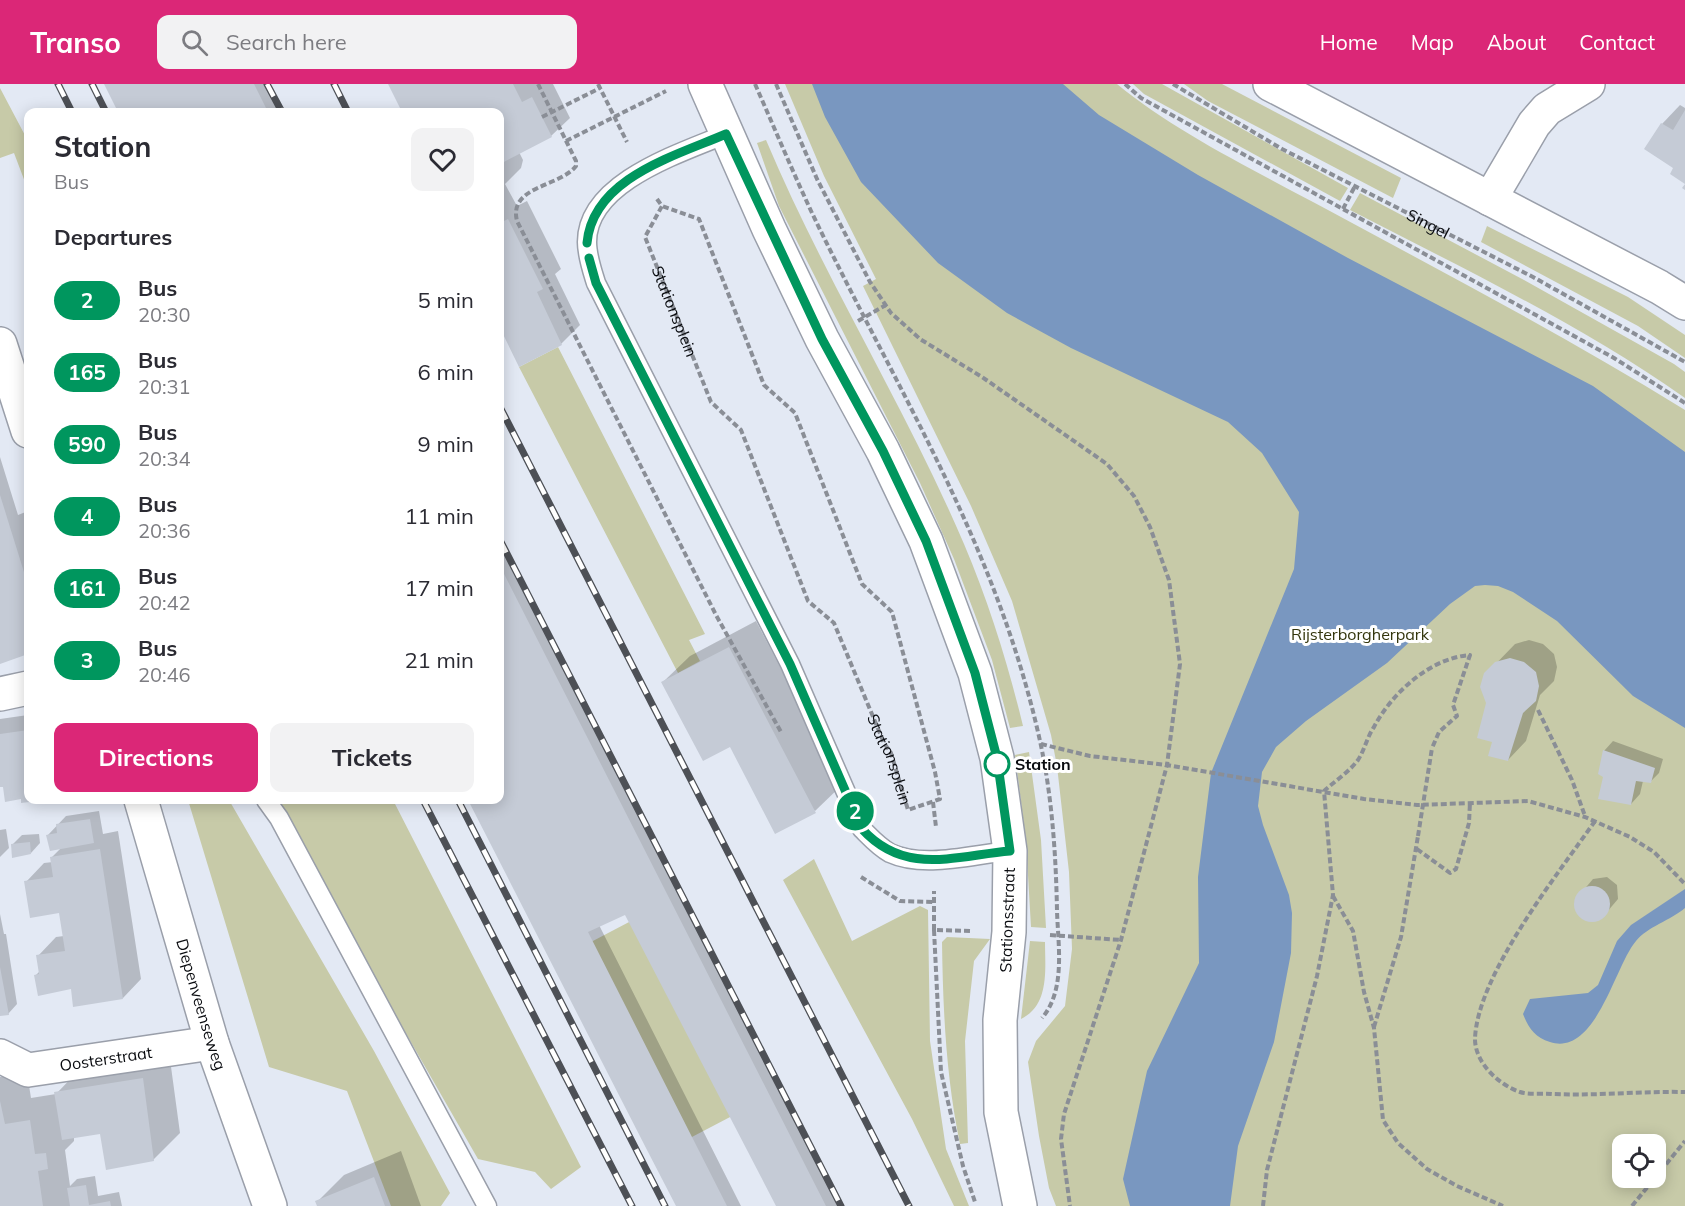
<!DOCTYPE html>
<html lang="en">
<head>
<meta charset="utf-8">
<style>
	:root { --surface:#fff; --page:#f2f2f3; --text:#2b2b33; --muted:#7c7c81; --accent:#db2777 }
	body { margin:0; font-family:Mulish,sans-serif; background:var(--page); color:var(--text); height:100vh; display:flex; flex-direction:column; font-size:22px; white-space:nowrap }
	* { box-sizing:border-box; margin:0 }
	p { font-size:20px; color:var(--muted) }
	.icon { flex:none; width:33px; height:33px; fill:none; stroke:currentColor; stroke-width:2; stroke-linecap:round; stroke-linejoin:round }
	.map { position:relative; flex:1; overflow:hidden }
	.side { position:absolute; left:24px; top:24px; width:480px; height:696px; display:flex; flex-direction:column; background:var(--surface); border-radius:12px; box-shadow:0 3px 15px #0003 }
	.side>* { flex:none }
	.badge { padding:0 12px; border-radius:20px; font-size:21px; line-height:39px }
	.tools { position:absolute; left:1612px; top:1050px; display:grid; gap:12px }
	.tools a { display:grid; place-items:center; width:54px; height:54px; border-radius:12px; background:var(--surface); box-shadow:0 3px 15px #0003; font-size:30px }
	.map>.badge { position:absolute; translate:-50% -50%; box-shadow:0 0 0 3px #fff }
	h2 { padding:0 30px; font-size:22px; line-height:54px }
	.round { display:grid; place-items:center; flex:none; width:63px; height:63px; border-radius:12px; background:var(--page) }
	.headline { display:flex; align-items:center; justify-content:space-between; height:102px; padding:0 30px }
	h1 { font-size:28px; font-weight:700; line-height:45px }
	.button { display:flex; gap:12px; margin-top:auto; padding:12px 30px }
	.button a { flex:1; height:69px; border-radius:12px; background:var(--accent); color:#fff; font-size:24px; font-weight:700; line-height:69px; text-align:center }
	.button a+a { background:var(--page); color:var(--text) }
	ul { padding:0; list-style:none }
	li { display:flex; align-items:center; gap:18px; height:72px; padding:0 30px }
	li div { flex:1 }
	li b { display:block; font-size:22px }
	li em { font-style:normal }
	li .badge { min-width:66px; font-weight:700; text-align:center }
	header { display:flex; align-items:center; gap:36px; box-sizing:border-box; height:84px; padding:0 30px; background:var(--accent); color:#fff }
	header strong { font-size:28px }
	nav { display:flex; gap:33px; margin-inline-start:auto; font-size:21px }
	.search { width:420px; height:54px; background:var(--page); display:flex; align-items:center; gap:15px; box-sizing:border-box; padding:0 21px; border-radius:12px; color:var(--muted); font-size:22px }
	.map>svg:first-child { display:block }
	.green { fill:#c7caa8; fill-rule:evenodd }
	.water { fill:#7997c0 }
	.shadow { fill:#0003 }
	.building { fill:#c5cbd6 }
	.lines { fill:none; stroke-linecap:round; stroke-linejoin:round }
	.service-casing { stroke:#9a9faa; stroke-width:21 }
	.minor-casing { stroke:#9a9faa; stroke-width:36 }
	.tertiary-casing { stroke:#9a9faa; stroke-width:36 }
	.path { stroke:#8a8e96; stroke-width:4; stroke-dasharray:6 3; stroke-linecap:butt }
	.service { stroke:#fff; stroke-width:18 }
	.minor { stroke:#fff; stroke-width:33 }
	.tertiary { stroke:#fff; stroke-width:33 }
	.rail-casing { stroke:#4d5056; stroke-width:7 }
	.rail { stroke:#fff; stroke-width:4.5; stroke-dasharray:14; stroke-linecap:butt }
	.path-bridge { stroke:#8a8e96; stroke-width:4; stroke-dasharray:6 3; stroke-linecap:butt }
	.line-casing { stroke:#fff; stroke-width:14 }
	.line { stroke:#00965e; stroke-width:9 }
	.stop-dot { fill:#fff; stroke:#00965e; stroke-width:3 }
	.labels { text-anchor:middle; stroke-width:6; stroke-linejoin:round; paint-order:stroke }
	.street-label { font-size:16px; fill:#090b0f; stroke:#fff }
	.park-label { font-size:16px; fill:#33350c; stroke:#fff }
	.stop-label { font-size:16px; font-weight:bold; fill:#090b0f; stroke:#fff; text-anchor:start }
</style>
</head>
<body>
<header>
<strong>Transo</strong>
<div class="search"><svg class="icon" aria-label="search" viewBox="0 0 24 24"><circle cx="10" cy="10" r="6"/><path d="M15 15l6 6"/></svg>Search here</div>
<nav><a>Home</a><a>Map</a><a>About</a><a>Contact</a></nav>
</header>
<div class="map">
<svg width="1685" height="1122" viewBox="0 0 1685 1122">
	<rect width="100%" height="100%" fill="#e3e9f4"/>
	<!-- green -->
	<g class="green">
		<path d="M785,0H1117C1176,49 1260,89 1328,126C1448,191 1569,254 1685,326V1122H1056L1049,1104L1039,1052L1028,978L1036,957L1065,922L1072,865L1069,788L1057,682L1051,651L1012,517L971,422L863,202L876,195L824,92ZM1623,1060H1656V1094H1623Z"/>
		<polygon points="1133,0 1162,0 1348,104 1340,117 1144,10"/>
		<polygon points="1184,0 1222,0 1401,94 1393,114 1208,17"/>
		<polygon points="0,4 28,57 28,106 14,69 0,74"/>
		<path d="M766,56C824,194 905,322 964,460C989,519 1008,580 1023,642L1010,644L992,576L954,475L920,399L779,122L757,59Z"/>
		<path d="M1360,109L1524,196L1674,280L1685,288V314C1580,240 1464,185 1350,126Z"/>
		<polygon points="1487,142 1628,213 1685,251 1685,274 1638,242 1481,158"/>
		<polygon points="558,263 705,550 689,556 700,577 678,589 519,283"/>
		<polygon points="1029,668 1041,756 1046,844 1031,843 1026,757 1015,671"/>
		<polygon points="188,716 229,716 374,967 450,1109 441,1122 391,1122 347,1007 269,983"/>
		<polygon points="272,716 393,716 581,1083 551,1105 535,1088 478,1075"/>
		<polygon points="814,775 852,857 920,822 928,826 930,957 946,1065 969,1122 954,1122 912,1035 783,796"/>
		<polygon points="631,837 732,1032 690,1054 591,858"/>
		<path d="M947,853L990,855L974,877L965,957L968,1059L960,1060C946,993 943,927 942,858Z"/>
		<path d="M1030,857L1045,858C1045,885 1050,921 1021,935Z"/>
	</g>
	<!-- water -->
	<g class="water">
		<polygon points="812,0 1063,0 1099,31 1198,91 1348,174 1593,302 1685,368 1685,644 1633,612 1557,537 1513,508 1498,502 1485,501 1475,502 1450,520 1387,579 1306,637 1276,663 1262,688 1258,722 1263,741 1289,811 1292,829 1291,869 1274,958 1238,1062 1230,1122 1130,1122 1123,1095 1147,987 1199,879 1198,793 1211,689 1294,485 1299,428 1262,369 1228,338 1071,264 1007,229 938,179 861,98 825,33"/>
		<path d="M1685,805V824C1671,836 1647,843 1636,857C1615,881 1596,973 1550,958C1535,953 1529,945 1523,930L1530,915L1588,909L1598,901L1617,857L1631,841Z"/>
	</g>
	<!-- shadow -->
	<g class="shadow">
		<polygon points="105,0 267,0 282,28 120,28"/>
		<polygon points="389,0 553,0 570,34 551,52 519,68 523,76 521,84 505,100 517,122 527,117 561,185 555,190 580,241 561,260 520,281 500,240 500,28 404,28"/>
		<polygon points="1680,21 1685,24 1685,99 1675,84 1662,40"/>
		<polygon points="0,373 18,431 28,427 28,569 0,578"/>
		<polygon points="500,455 840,1122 778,1122 625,829 599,841 741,1122 678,1122 648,1066 470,716 500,716"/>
		<polygon points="756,537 842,701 815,727 730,661 663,598 690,572"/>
		<polygon points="1529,556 1543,560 1554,570 1557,583 1554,597 1540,611 1526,657 1508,676 1493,657 1486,590 1515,560"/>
		<polygon points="28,631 28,716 38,716 23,717 22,713 4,701 0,701 0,635"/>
		<polygon points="1613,657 1663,675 1659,689 1650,698 1643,697 1640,710 1631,720 1604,693 1604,667"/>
		<polygon points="99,727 103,750 118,747 141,895 123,914 72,903 36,891 40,887 38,872 56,853 64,852 60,828 26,798 44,779 53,778 52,773 62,763 48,751 66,732"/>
		<polygon points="6,745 9,764 0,773 0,746"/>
		<polygon points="39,750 40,759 31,769 13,760 22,751"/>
		<polygon points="1607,793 1617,801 1618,815 1601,835 1588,836 1577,829 1576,815 1593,795"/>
		<polygon points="0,830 4,850 6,850 17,920 8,930 0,931"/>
		<polygon points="169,968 180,1049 153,1076 101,1048 74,1053 74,1057 65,1066 70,1102 77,1095 95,1092 98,1112 119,1108 122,1122 0,1122 0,993 27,989 31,1014 56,1010 83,982"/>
		<polygon points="401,1067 421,1122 319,1122 317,1118 344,1091"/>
	</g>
	<!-- building -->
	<g class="building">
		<polygon points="104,0 254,0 268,28 118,28"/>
		<polygon points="388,0 513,0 522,18 532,13 552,53 500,80 500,28 402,28"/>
		<polygon points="1685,26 1685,106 1682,104 1685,100 1670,90 1673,84 1644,65 1661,39 1673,46"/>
		<polygon points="508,135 543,205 537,208 562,261 519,283 500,244 500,139"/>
		<polygon points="0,411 28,501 28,570 0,580"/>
		<polygon points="500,482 826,1122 776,1122 625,831 588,848 727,1122 676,1122 647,1066 468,716 500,716"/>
		<polygon points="729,563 816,729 775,750 730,663 703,677 661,598"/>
		<polygon points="1510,574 1524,578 1536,588 1539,602 1536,617 1523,629 1508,677 1488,672 1492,658 1477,654 1486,619 1480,603 1484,589 1495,578"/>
		<polygon points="28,646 28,716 38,717 21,719 21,715 5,718 3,703 0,703 0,650"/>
		<polygon points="1603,666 1655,684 1651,699 1636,697 1631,721 1598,715 1603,693 1598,690"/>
		<polygon points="90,735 94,759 50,767 46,751 57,749 56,740"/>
		<polygon points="30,758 31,770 12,774 11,760"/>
		<polygon points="100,765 123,915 73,923 71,905 38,912 34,891 39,890 36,871 65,867 59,829 30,834 24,797 53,793 50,773"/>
		<circle cx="1592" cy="820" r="18"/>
		<polygon points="0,883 9,931 0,932"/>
		<polygon points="143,994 154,1077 106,1086 100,1050 62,1056 54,1008"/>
		<polygon points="0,1017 5,1040 30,1036 35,1070 46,1069 48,1085 38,1087 43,1122 0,1122"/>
		<polygon points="374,1093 385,1122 317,1122 315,1117"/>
		<polygon points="86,1101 89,1121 110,1117 111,1122 70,1122 67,1104"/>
	</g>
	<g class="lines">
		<defs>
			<g id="service">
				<path d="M726,50C681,69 587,98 587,158C587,172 592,186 596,199L790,580L862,745C871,754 879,763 890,769C925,785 973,770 1010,767"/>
				<polyline points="266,716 279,734 487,1122"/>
			</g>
			<g id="minor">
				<polyline points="1490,115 1534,40 1547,25 1588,0"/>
				<polyline points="0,260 28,347"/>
				<polyline points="0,610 28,604"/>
				<path id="s3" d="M141,716L212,959L270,1122"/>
				<path id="s4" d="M0,972L28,986L212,959"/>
			</g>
			<g id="tertiary">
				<polyline points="705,0 769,145 822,255 883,367 926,457 975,589 997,674 1010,767 1009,848 1000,936 1001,1028 1020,1122"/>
				<polyline points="1270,0 1659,203 1685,219"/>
			</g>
		</defs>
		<!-- service casing -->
		<use href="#service" class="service-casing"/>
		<!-- minor casing -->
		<use href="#minor" class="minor-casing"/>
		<!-- tertiary casing -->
		<use href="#tertiary" class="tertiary-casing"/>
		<!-- path -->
		<g class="path">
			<path d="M538,0L576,77V82C560,103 508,102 517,137L716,531L781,648"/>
			<polyline points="598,0 627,58"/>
			<path d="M755,0C774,43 792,86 812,129C897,306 997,462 1040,657C1052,712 1056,771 1057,827C1058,861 1066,906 1042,934"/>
			<polyline points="776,0 817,95 870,198 891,229 920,255 982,293 1107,380 1134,412 1150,443 1169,496 1180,580 1167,681 1121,856 1064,1030 1061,1055 1070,1122"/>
			<polyline points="1125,0 1141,14 1614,274 1685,319"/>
			<path id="s1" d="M1173,0L1282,65L1533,193L1685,278"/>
			<polyline points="542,33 600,4"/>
			<polyline points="566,57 666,7"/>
			<path id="s2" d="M657,115L662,122L645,153L711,318L741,346L808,517L834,539L884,659L891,669L908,726L940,715L935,688L892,528L862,500L795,329L764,301L699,135L662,122"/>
			<polyline points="1343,125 1355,102"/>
			<polyline points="858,237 886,221"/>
			<polyline points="1538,626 1572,696 1585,732"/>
			<polyline points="1041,660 1090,672 1167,681 1364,715 1417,721 1528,717 1585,733 1630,753 1654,768 1685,800"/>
			<polyline points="933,718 936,743"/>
			<path d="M1595,737C1558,790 1477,891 1475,955C1475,979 1499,1001 1520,1008C1529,1011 1542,1009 1552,1010C1597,1012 1641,1007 1685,1008"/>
			<polyline points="1417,765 1450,789 1456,785 1469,739 1470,718"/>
			<polyline points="861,793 900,817 934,818"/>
			<polyline points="1333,812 1353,847 1364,908 1374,944 1383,1036 1398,1059 1427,1085 1457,1102 1503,1122"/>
			<polyline points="934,846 934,807"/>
			<polyline points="970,847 934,846 941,988 963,1082 975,1118"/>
			<polyline points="1050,851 1121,856"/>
			<polyline points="1374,943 1401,853 1418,752"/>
			<path d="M1263,1122L1267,1086L1317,892L1333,811L1324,707C1335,697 1349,688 1358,676C1365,665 1367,653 1374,643C1392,609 1430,574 1470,571L1453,621L1457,632L1439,648L1432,664"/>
			<polyline points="1632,1122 1685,1057"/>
		</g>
		<!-- service -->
		<use href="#service" class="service"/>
		<!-- minor -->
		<use href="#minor" class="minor"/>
		<!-- tertiary -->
		<use href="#tertiary" class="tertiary"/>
		<defs>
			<g id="rail">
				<polyline points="58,0 72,28"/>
				<polyline points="92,0 106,28"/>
				<polyline points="267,0 282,28"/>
				<polyline points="334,0 348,28"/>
				<polyline points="500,323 909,1122"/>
				<polyline points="500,456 841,1122"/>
				<polyline points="423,716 632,1122"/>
				<polyline points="458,716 665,1122"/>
			</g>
		</defs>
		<!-- rail casing -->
		<use href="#rail" class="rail-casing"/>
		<!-- rail -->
		<use href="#rail" class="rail"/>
		<!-- path-bridge -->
		<polyline class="path-bridge" points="1418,752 1432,664"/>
	</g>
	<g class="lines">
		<defs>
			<path id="line" d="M587,159C593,94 675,72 726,50L822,255L883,367L926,457L975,589L997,674L1010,767C954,772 905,792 862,745L790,580L596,199L589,174"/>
		</defs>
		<!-- line casing -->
		<use href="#line" class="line-casing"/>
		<!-- line -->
		<use href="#line" class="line"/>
	</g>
	<!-- markers -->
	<circle class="stop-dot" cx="997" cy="680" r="12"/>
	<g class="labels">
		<!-- street labels -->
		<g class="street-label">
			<text dy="6" stroke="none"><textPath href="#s1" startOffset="291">Singel</textPath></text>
			<text dy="6" stroke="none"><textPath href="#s2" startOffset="124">Stationsplein</textPath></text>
			<text dy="6" stroke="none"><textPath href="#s2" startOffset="628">Stationsplein</textPath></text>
			<text transform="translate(1007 836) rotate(-88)" y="6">Stationsstraat</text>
			<text dy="6" stroke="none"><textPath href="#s3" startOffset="213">Diepenveenseweg</textPath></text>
			<text dy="6" stroke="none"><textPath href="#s4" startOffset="110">Oosterstraat</textPath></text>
		</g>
		<!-- park labels -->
		<g class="park-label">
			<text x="1360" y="556">Rijsterborgherpark</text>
		</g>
		<!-- stop labels -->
		<g class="stop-label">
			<text x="1015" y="686">Station</text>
		</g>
	</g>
</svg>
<div class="tools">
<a><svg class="icon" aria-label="locate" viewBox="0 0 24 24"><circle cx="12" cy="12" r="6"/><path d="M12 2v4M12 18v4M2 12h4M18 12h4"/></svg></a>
</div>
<b class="badge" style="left:855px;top:727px;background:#00965e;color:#fff">2</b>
<section class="side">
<div class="headline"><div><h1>Station</h1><p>Bus</p></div><a class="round"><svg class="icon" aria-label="heart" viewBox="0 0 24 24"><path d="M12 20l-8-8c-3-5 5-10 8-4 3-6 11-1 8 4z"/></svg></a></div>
<h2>Departures</h2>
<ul>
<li><span class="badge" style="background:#00965e;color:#fff">2</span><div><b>Bus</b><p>20:30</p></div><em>5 min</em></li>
<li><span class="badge" style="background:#00965e;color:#fff">165</span><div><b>Bus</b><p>20:31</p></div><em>6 min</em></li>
<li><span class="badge" style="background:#00965e;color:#fff">590</span><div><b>Bus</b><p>20:34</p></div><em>9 min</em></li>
<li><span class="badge" style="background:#00965e;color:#fff">4</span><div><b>Bus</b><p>20:36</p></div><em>11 min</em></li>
<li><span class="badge" style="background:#00965e;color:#fff">161</span><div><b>Bus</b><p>20:42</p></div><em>17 min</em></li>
<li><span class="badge" style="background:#00965e;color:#fff">3</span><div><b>Bus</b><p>20:46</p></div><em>21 min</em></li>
</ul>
<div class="button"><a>Directions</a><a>Tickets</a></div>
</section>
</div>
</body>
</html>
